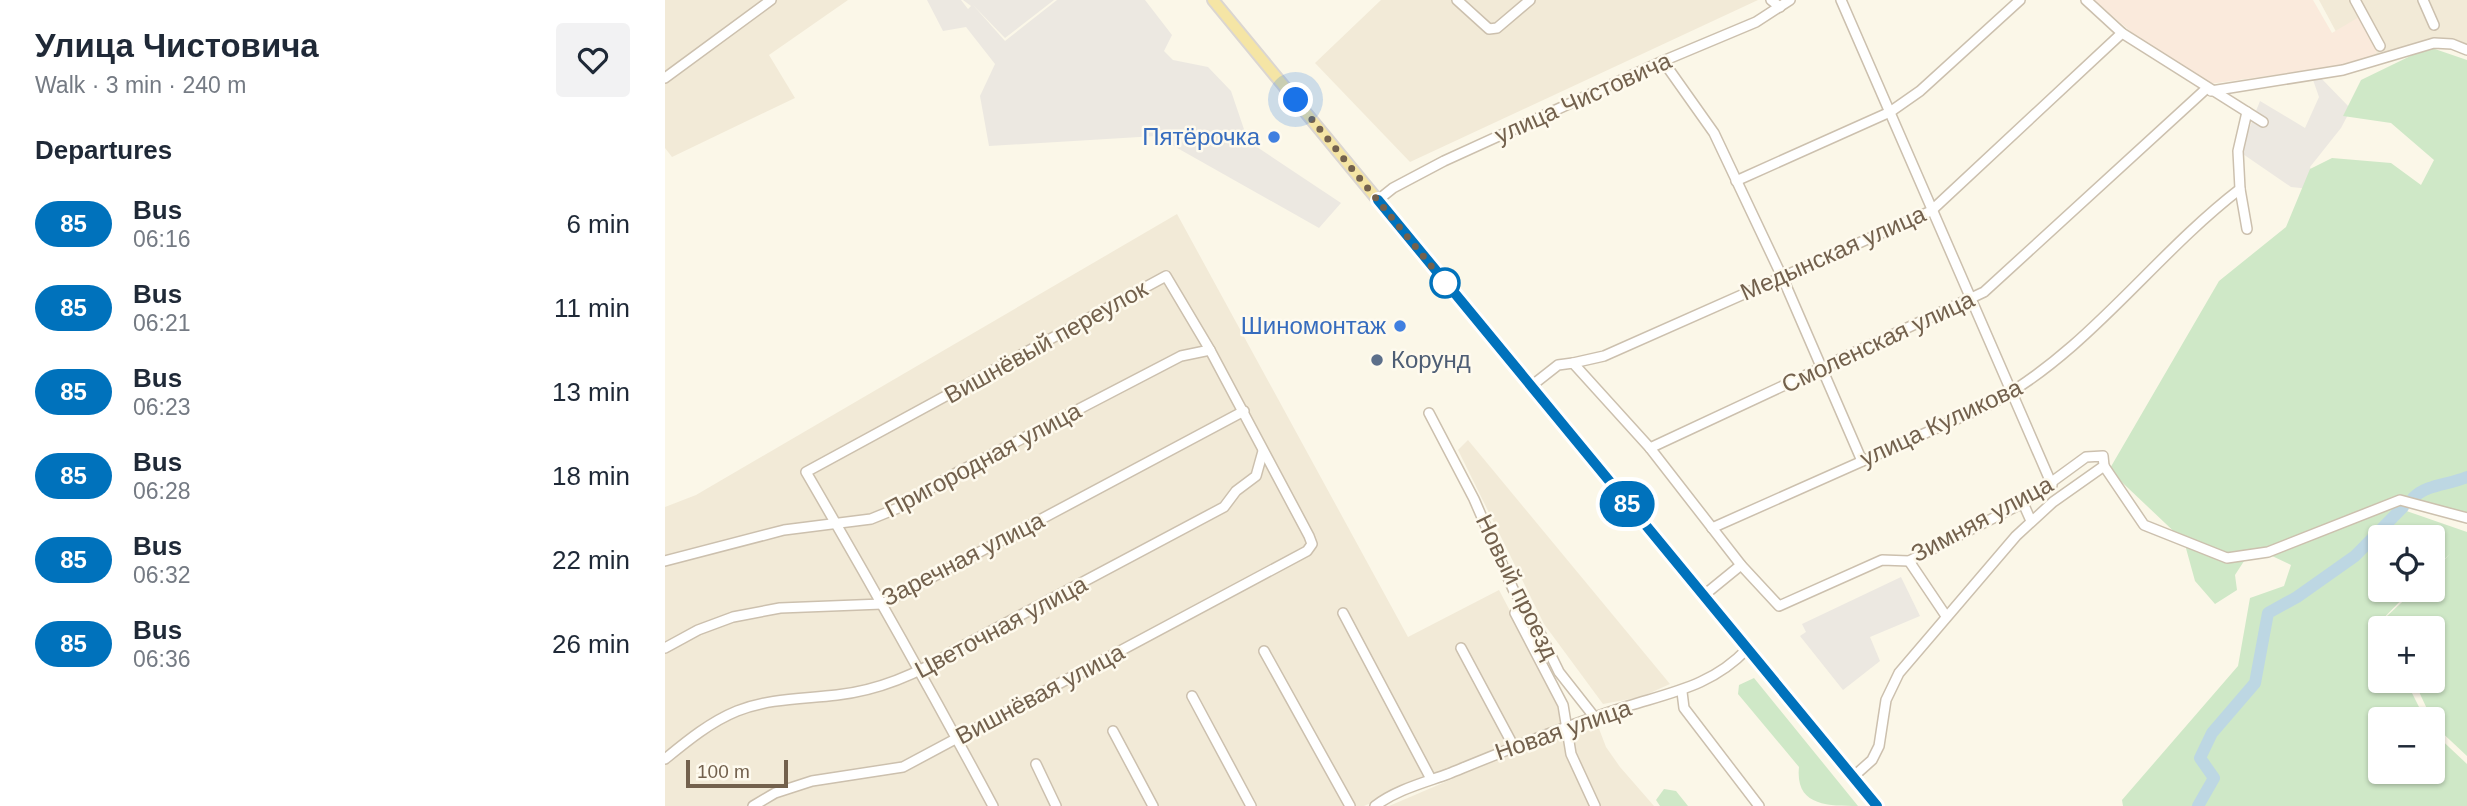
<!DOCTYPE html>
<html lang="en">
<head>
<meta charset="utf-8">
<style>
	:root { --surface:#fff; --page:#f2f2f3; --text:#1f2937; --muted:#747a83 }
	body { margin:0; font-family:Helvetica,sans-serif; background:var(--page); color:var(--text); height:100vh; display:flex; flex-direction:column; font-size:26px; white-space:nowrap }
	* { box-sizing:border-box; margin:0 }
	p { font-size:23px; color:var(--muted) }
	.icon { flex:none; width:38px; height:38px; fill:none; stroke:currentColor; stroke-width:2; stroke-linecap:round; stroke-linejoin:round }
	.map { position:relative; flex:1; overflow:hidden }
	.panel { display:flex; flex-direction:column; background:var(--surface); width:665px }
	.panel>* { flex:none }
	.badge { padding:0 14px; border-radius:23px; font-size:24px; line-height:46px }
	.fabs { position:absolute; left:1703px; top:525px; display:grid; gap:14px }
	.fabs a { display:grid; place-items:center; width:77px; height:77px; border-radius:7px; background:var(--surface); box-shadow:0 2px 5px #0004; font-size:35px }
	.scale { position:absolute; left:21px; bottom:18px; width:102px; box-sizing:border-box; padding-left:7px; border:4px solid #73614d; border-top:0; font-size:19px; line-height:24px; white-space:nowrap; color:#73614d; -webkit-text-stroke:5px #fefaee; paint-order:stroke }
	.you { position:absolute; width:35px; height:35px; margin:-18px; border:5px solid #fff; border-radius:50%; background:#1a73e8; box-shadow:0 0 0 10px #1a73e833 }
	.map>.badge { position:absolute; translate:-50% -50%; box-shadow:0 0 0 4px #fff }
	h2 { padding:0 35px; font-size:26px; line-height:63px }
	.round { display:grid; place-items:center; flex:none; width:74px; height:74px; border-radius:7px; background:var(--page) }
	.head { display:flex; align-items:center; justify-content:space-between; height:119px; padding:0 35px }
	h1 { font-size:33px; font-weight:700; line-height:52px }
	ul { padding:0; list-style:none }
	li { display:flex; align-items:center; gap:21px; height:84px; padding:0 35px }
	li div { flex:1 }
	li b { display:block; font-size:26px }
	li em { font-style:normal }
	li .badge { min-width:77px; font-weight:700; text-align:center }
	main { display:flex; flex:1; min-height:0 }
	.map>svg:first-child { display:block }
	.residential { fill:#f2ead7 }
	.commercial { fill:#faeadc }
	.industrial { fill:#ece8e1 }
	.green { fill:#cfe8c7; fill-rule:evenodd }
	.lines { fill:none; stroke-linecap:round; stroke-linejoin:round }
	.river { stroke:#bdd7e3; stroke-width:12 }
	.minor-casing { stroke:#ccc0ae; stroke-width:12 }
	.major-casing { stroke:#dbd6d1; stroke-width:14 }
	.minor { stroke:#fff; stroke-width:9 }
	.major { stroke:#f5e5a5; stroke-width:10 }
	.line-casing { stroke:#fff; stroke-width:16 }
	.line { stroke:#0072bc; stroke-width:10 }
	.walk { stroke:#73614d; stroke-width:7; stroke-dasharray:0 12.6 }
	.shop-dot { fill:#3f7fe0; stroke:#fefaee; stroke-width:2.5 }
	.stop-dot { fill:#fff; stroke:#0072bc; stroke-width:3.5 }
	.service-dot { fill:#5c6f8a; stroke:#fefaee; stroke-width:2.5 }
	.labels { text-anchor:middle; stroke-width:5; stroke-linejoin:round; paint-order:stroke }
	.street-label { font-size:24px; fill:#73614d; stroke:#fefaee }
	.shop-label { font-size:24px; fill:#366cbe; stroke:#fefaee; text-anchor:end }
	.service-label { font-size:24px; fill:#4e5e75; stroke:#fefaee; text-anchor:start }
</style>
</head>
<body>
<main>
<section class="panel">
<div class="head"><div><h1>Улица Чистовича</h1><p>Walk · 3 min · 240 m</p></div><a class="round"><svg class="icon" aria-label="heart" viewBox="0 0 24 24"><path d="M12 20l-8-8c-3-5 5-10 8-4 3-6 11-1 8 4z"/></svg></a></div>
<h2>Departures</h2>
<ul>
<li><span class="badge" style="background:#0072bc;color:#fff">85</span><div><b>Bus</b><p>06:16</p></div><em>6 min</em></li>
<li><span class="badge" style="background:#0072bc;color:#fff">85</span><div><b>Bus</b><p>06:21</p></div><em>11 min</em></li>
<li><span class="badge" style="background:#0072bc;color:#fff">85</span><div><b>Bus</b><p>06:23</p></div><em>13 min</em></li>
<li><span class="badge" style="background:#0072bc;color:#fff">85</span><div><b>Bus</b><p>06:28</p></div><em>18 min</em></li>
<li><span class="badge" style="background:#0072bc;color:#fff">85</span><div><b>Bus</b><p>06:32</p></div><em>22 min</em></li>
<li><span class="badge" style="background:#0072bc;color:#fff">85</span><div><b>Bus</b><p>06:36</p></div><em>26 min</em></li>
</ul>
</section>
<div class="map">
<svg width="1802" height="806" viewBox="0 0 1802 806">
	<rect width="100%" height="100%" fill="#fbf7e8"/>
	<!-- residential -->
	<g class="residential">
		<polygon points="0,0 183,0 104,55 130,98 7,157 0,148"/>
		<polygon points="716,0 1093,0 745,162 650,63"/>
		<polygon points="1654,0 1802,0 1802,45 1764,41 1690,67"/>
		<polygon points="512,214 743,637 834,590 903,721 699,806 0,806 0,507 31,495"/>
		<polygon points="803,440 1005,684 976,697 938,704 879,624 793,450"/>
		<polygon points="933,726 941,747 955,767 989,806 724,806 883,738 909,737"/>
	</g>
	<!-- commercial -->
	<polygon class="commercial" points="1429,0 1648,0 1667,33 1694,17 1712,53 1684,65 1544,84 1480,44"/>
	<!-- industrial -->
	<g class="industrial">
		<polygon points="262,0 296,0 303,9 306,6 298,0 389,0 340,38 308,5 340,41 392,0 480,0 507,35 499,51 508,60 543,67 566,91 583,141 676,203 654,228 491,136 324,146 315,96 330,64 301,27 278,31"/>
		<polygon points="1654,76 1686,109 1676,128 1645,167 1652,186 1645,189 1626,187 1575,152 1595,101 1640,128 1654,97 1647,77"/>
		<polygon points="1236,577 1255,616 1205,637 1215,661 1178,690 1135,636 1141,632 1137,624"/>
	</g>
	<!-- green -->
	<g class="green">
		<polygon points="1764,47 1802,60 1802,513 1733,497 1581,558 1570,575 1572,590 1550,604 1530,581 1519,541 1444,470 1554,281 1621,227 1645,169 1667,158 1726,163 1756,185 1769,160 1726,123 1678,116 1696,80"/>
		<path d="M1730,507L1802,532V756L1770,726L1749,681H1768V628H1715V643L1709,632L1715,648V681H1741L1760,719H1715V772H1768V732L1802,764V806H1458L1457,800L1573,666L1585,598L1619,586L1626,565L1605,555ZM1715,537H1768V570L1785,554L1768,572V590H1750L1708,629L1746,590H1715Z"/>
		<path d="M1089,678L1193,806C1162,806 1130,806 1134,767L1073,694L1074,685Z"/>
		<polygon points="999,789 1011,791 1023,806 995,806 991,800"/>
	</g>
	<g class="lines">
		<!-- river -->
		<g class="river">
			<path d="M1748,498C1762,484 1783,485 1802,477"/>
			<polyline points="1533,806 1549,778 1535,758 1547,733 1590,683 1603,613 1632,597 1690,556 1738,507"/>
		</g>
		<defs>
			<g id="minor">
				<polyline points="792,0 824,29 832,28 865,0"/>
				<polyline points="1106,0 1115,7"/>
				<polyline points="1176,0 1387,485"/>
				<polyline points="1421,0 1457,33 1598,122"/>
				<polyline points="1690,0 1715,46"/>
				<polyline points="1758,0 1769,25"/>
				<polyline points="998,61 1049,133 1119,281 1197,461"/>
				<polyline points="0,78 106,0"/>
				<polyline points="1546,91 1678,70 1769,43 1787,44 1802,50"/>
				<polyline points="1071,181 1225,112 1255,91 1355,0"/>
				<polyline points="1575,189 1582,229"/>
				<polyline points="713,200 728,188 779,161 998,61 1091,22 1125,0"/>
				<polyline points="908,363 939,356 1266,211 1457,33"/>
				<polyline points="865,387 893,365 908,363 985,448 1076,565 1114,606 1217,560 1244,561 1358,503 1421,457 1438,456 1439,466 1388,502 1351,536 1234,673 1221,700 1214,746 1207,760 1188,777"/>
				<polyline points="764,413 809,499 848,589 873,629 894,672 931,719"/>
				<polyline points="985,448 1319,292 1542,88"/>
				<polyline points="1439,466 1479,525 1562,558 1603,552 1735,500 1802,518"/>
				<polyline points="1358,503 1366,521"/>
				<path d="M1047,528L1328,403C1426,348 1488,256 1575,189L1573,151L1582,112"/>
				<polyline points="0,561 119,530 206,519 233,508 293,472 516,356 545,350"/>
				<polyline points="1244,561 1281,616"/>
				<polyline points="1038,596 1076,565"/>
				<polyline points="678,613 766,779"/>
				<polyline points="850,613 898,705 906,754 930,806"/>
				<polyline points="0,648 33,630 68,617 115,608 217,604 579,411"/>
				<polyline points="796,648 849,747"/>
				<polyline points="599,651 685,806"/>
				<polyline points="1017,692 1019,708 1094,806"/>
				<polyline points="527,696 586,806"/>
				<polyline points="448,731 488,806"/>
				<path d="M0,759C22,741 45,722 72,711C105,698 138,699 172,695C217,690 255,673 292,649L559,507L571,491L591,476L598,451"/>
				<polyline points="371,764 391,806"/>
				<path d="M88,806L110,793L147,781L238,767L642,551L647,544L644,536L545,350L501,276L141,472C205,582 268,694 328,806"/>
				<path d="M710,806C731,790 758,783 783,774C842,750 902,725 963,706C1008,692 1048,685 1082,649"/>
			</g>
			<polyline id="major" points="548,0 1212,806"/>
		</defs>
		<!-- minor casing -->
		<use href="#minor" class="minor-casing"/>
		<!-- major casing -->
		<use href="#major" class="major-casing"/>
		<!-- minor -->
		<use href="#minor" class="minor"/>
		<!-- major -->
		<use href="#major" class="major"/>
	</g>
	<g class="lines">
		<defs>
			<polyline id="line" points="713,200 1212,806"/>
		</defs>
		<!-- line casing -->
		<use href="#line" class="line-casing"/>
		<!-- line -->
		<use href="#line" class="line"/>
		<!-- walk -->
		<polyline class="walk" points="631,100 780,283"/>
	</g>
	<!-- markers -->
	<g class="shop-dot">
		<circle cx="609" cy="137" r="7"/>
		<circle cx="735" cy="326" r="7"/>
	</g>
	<circle class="stop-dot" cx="780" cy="283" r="14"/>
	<circle class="service-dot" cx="712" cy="360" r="7"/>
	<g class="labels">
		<!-- street labels -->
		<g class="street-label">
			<text transform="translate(918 98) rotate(-24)" y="8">улица Чистовича</text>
			<text transform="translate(1168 253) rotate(-24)" y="8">Медынская улица</text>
			<text transform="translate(381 342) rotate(-29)" y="8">Вишнёвый переулок</text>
			<text transform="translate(1213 342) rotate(-25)" y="8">Смоленская улица</text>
			<text transform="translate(1276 423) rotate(-25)" y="8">улица Куликова</text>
			<text transform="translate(318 460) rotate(-28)" y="8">Пригородная улица</text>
			<text transform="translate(1317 519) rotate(-28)" y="8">Зимняя улица</text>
			<text transform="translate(298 559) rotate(-27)" y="8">Заречная улица</text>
			<text transform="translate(852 587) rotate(64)" y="8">Новый проезд</text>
			<text transform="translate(336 627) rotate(-28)" y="8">Цветочная улица</text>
			<text transform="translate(375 694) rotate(-28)" y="8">Вишнёвая улица</text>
			<text transform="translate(898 730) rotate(-19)" y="8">Новая улица</text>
		</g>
		<!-- shop labels -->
		<g class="shop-label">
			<text x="595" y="145">Пятёрочка</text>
			<text x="721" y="334">Шиномонтаж</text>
		</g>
		<!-- service labels -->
		<g class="service-label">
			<text x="726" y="368">Корунд</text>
		</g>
	</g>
</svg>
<div class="fabs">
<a><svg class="icon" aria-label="locate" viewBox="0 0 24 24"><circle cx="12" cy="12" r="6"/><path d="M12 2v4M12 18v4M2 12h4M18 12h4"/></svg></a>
<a>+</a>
<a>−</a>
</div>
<div class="scale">100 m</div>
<div class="you" style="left:631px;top:100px"></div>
<b class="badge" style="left:962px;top:504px;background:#0072bc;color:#fff">85</b>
</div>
</main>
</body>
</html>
